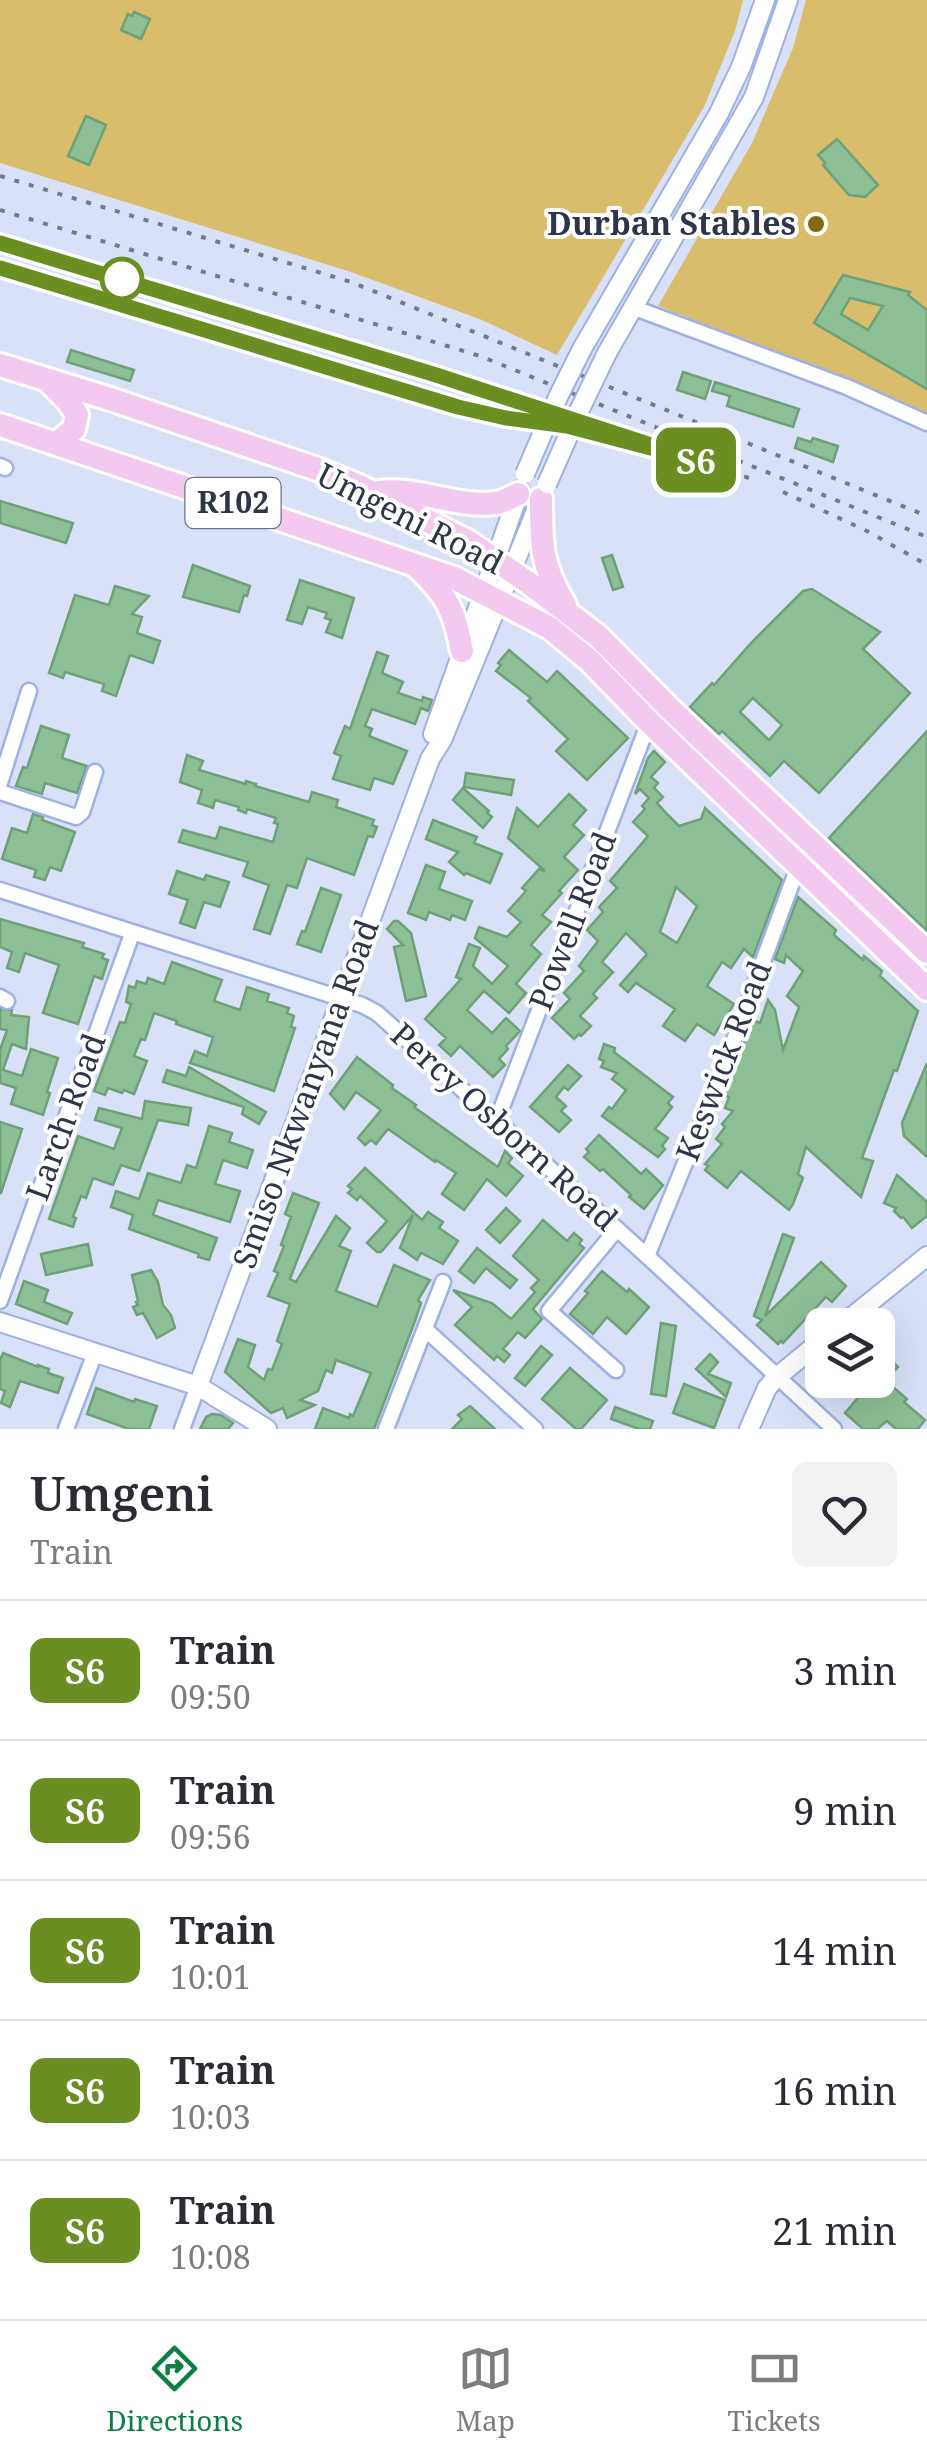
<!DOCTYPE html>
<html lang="en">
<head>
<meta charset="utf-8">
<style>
	:root { --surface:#fff; --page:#f2f2f3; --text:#2b2b33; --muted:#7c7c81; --line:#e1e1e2; --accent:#0b8043 }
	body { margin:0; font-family:"Noto Serif",serif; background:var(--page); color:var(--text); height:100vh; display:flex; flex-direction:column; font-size:38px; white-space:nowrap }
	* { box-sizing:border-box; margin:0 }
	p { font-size:32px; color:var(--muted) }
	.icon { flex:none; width:55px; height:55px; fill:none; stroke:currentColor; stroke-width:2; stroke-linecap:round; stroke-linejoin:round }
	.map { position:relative; height:1429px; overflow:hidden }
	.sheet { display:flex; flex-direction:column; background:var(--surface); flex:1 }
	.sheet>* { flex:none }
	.badge { padding:0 20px; border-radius:15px; font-size:35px; line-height:65px }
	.tools { position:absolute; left:805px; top:1308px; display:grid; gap:20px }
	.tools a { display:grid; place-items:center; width:90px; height:90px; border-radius:15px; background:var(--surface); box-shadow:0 10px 40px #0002; font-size:50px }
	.map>.badge { position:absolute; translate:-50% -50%; box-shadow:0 0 0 5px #fff }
	.round { display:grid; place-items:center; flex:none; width:105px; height:105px; border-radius:15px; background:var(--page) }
	.headline { display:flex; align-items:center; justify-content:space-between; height:170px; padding:0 30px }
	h1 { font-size:48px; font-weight:600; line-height:75px }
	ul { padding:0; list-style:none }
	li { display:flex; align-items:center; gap:30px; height:140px; padding:0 30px; border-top:2px solid var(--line) }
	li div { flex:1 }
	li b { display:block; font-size:38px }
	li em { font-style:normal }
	li .badge { min-width:110px; font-weight:700; text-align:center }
	.menu { display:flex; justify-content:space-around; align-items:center; height:140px; border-top:2px solid var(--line); background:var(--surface); font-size:28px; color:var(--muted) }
	.menu a { display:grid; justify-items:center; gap:5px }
	.menu .on { color:var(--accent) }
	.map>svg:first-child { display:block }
	.green { fill:#dabc6d }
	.building { fill:#8cbf95; stroke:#6fa178; stroke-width:2.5; fill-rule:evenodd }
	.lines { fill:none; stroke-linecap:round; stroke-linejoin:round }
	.minor-casing { stroke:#9eb0e6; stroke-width:19 }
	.tertiary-casing { stroke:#9eb0e6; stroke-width:22 }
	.primary-casing { stroke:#fff; stroke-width:28 }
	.minor { stroke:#fff; stroke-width:14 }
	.tertiary { stroke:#fff; stroke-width:18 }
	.primary { stroke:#f3c9ef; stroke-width:22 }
	.rail { stroke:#727a90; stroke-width:4; stroke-dasharray:5 10; stroke-linecap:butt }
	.tertiary-bridge-casing { stroke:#9eb0e6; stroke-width:22; stroke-linecap:butt }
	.tertiary-bridge { stroke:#fff; stroke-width:18 }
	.line-casing { stroke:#fff; stroke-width:22 }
	.line { stroke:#6b8e23; stroke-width:15 }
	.poi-dot { fill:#846801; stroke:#fff; stroke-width:4 }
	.stop-dot { fill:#fff; stroke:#6b8e23; stroke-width:5 }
	.labels { text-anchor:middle; stroke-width:8; stroke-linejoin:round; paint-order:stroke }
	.shield { fill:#fff; stroke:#6d7281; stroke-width:2.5 }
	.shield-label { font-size:30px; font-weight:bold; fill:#2e354b }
	.poi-label { font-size:32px; font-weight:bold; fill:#2e354b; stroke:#fff; text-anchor:end }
	.street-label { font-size:32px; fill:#2e354b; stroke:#fff }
</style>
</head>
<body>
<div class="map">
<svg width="927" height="1429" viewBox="0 0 927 1429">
	<rect width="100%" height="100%" fill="#d9e1f8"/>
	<!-- green -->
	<g class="green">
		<polygon points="0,0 743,0 735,31 704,107 557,355 482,320 351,272 0,163"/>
		<polygon points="806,0 927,0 927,417 863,386 658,306 752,143 793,48"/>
	</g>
	<!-- building -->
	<g class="building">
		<polygon points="134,12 150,19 141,39 121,30 128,14 132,16"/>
		<polygon points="86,116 106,125 89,165 68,156"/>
		<polygon points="837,139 878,185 865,197 849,195 823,165 825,163 818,155"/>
		<path d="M843,275L910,292L908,295L927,310V389L814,323ZM850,298L883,306L868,330L841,314Z"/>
		<polygon points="71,350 134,370 130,381 67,362"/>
		<polygon points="683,372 711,381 705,399 677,390"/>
		<polygon points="715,382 799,409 793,427 727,406 730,396 712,391"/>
		<polygon points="798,438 811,442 813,438 838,446 833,462 795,448"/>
		<polygon points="0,501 73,523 66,543 0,523"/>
		<polygon points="612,555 623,587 613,590 602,558"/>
		<polygon points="193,565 250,586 247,596 244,595 239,612 183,597"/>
		<polygon points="300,580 354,598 342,638 326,632 331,620 325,618 327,613 308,607 302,624 287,620"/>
		<polygon points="115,586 149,596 132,614 142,617 137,633 160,641 153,663 130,655 116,696 102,691 104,684 65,672 63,678 49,673 75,595 109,605"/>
		<path d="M812,589L880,632L863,649L910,693L819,793L784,761L770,776L722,731L719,734L690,707L712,683L714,685L751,643L803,591ZM753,698L782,725L769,740L740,712Z"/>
		<polygon points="509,650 547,682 557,671 628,738 587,780 556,751 568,739 528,701 531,698 496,671 501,665 498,663"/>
		<polygon points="377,652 388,656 382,673 403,682 398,693 422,701 423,697 432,700 428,711 421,708 415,724 372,709 365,726 372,729 369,736 407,751 393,784 374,778 370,790 333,779 341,756 334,753 345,726 350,729"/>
		<polygon points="41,726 69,735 62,758 87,766 77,793 45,783 42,794 16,786 23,767 27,768"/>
		<polygon points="927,731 927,931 829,838"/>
		<path d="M654,751L665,762L651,777L658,783L654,788L663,797L657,803L668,815L679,826L701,819L705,808L782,880L753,957L744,949L731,968L722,962L707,986L734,1004L714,1035L697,1024L685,1041L663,1026L675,1009L636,983L628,992L620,985L647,954L626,933L602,962L613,972L593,994L597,998L580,1016L591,1026L581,1036L579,1034L574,1039L552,1018L570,999L564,993L584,971L579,966L598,941L587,930L603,912L599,907L617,888L610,881L648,836L633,822L645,809L642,806L649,798L640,789L635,794L648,758ZM676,887L697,906L677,943L660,932Z"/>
		<polygon points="187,755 203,761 199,770 246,784 246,781 256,784 255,786 309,802 312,792 338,800 336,807 374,820 372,825 377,827 373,837 368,836 354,875 307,858 297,888 287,885 270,934 254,929 269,885 243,876 248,862 179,842 183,830 216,839 220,827 273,842 278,824 274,823 276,818 247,809 246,813 238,810 239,807 215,800 213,808 198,803 202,790 180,782"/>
		<polygon points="466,773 514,780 511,795 464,787"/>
		<polygon points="463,788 489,811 487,813 492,817 483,828 453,800"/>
		<polygon points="569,794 586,810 573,825 584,835 564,857 578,870 559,891 562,893 542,915 551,922 531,945 541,954 516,984 526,993 509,1013 484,991 467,1010 492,1033 506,1018 520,1031 506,1046 508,1049 499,1059 505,1065 493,1077 460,1046 451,1056 439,1045 446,1038 425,1019 461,979 456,977 469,944 480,948 473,966 492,984 508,966 475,938 479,927 507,937 521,922 508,911 526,891 522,888 539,869 545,871 508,838 517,808 538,827"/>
		<polygon points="33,814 43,817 42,820 75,832 61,871 50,867 45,880 34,877 36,870 2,859 12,828 27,833"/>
		<polygon points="433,820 477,837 474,843 502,854 490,883 466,873 464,875 449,862 458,852 426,839"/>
		<polygon points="426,865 445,872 439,889 472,901 465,920 452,915 450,920 429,912 426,920 408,913"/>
		<polygon points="177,871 204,880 206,875 229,882 220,907 204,902 195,928 180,923 188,900 169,894"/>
		<polygon points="321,888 341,895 321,952 297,944 302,931 305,932"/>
		<polygon points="798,897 836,930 834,935 863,960 864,956 882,971 880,976 918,1011 897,1071 894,1070 862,1158 873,1161 861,1197 806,1147 798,1174 803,1178 793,1204 789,1210 741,1171 727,1188 705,1170 708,1166 705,1164 722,1144 716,1139 725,1127 722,1124 733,1111 725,1108 729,1097 724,1095 753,1020 760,1023 768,1000 775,1010 783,1050 799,1007 787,996 803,971 786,955 784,963 775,959"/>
		<polygon points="0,919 84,943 82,947 104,954 102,958 108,960 102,979 94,976 78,1024 43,1013 59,965 25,953 19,972 7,968 12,952 0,947"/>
		<polygon points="394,921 398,921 411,933 426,996 406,1001 394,947 403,945 387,929"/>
		<polygon points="172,962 222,980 214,1001 240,1010 247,987 269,994 267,1001 289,1008 287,1013 294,1016 291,1027 295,1028 274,1091 190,1063 195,1051 207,1056 213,1037 176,1024 177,1021 154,1013 145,1040 141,1039 134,1056 147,1061 134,1094 124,1090 122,1093 108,1088 105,1095 94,1091 120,1022 125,1023 131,1004 126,1002 129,986 135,988 137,981 146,984 148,978 164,984"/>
		<polygon points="0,1009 12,1010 11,1015 29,1017 26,1049 12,1044 3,1070 22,1076 31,1049 58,1058 47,1092 50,1093 43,1115 11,1104 16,1088 0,1083 0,1050 7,1030 0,1029"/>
		<polygon points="604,1044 615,1048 614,1052 673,1097 668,1103 672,1107 655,1129 668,1138 662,1146 665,1149 658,1157 602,1116 609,1107 612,1109 626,1090 612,1079 617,1073 601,1067 604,1061 599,1059"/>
		<polygon points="357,1057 393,1085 392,1088 416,1105 414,1107 498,1167 505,1151 512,1158 508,1163 523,1176 506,1196 487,1179 464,1210 442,1194 456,1173 436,1160 435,1162 388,1129 376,1144 371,1140 365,1145 358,1138 381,1110 356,1092 344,1109 330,1094"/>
		<polygon points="927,1063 927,1157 904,1136 902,1123"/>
		<polygon points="568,1065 581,1076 568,1090 564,1087 556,1097 566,1106 561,1111 571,1120 559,1132 530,1107"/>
		<polygon points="189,1067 266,1112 259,1124 242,1114 244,1107 163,1082 167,1070 186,1076"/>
		<polygon points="145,1101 191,1108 188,1125 158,1120 139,1171 121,1165 113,1185 93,1178 86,1198 81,1196 73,1217 76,1218 73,1227 49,1219 78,1136 114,1149 122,1128 95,1120 99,1108 142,1119"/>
		<polygon points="0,1122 22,1129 1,1193 0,1193"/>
		<polygon points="209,1126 232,1133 229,1142 253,1150 247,1168 223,1160 215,1184 240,1191 230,1222 158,1200 153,1215 217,1238 209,1260 198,1257 199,1254 129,1229 133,1215 111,1207 116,1191 139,1199 148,1173 181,1183 187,1165 196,1168"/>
		<polygon points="599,1135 641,1174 646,1169 663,1185 644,1209 629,1197 631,1195 603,1169 600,1171 584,1157 589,1152 586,1149"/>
		<polygon points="365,1168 422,1220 428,1212 443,1222 439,1228 458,1241 443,1264 421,1253 417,1260 400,1248 413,1215 381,1252 377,1252 367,1243 387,1221 360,1196 357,1200 348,1193 352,1189 348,1186"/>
		<polygon points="897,1175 927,1202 927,1216 912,1228 903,1217 901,1218 894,1211 896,1208 884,1203"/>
		<polygon points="293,1193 319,1203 290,1279 296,1282 336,1216 350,1228 339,1246 351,1251 336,1291 377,1307 394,1265 430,1280 418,1300 421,1303 415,1321 374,1429 315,1429 323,1408 349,1418 350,1414 353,1416 371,1373 336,1360 332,1373 326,1370 318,1391 300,1400 315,1405 287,1418 283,1408 271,1413 225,1372 238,1339 255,1345 248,1367 264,1380 268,1369 272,1370 282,1344 277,1341 290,1304 268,1296 278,1273 274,1271 284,1246 281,1245 291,1217 285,1214"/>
		<polygon points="506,1208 520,1221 500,1243 486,1230"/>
		<polygon points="543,1220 567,1241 574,1233 582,1240 579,1244 584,1248 533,1309 542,1319 525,1338 518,1332 503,1349 510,1355 504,1362 497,1356 494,1360 455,1325 472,1307 453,1290 492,1303 511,1319 535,1292 531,1288 539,1280 513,1256"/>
		<polygon points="783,1234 794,1238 765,1316 821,1262 846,1286 832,1302 826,1297 783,1343 781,1341 778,1344 757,1325 762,1320 754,1316"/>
		<polygon points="88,1244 92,1265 46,1275 41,1254"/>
		<polygon points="477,1248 517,1280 510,1288 486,1268 474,1283 459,1271"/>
		<polygon points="151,1270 158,1282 163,1305 171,1315 175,1328 157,1338 143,1313 137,1315 133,1307 138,1305 136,1302 138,1301 132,1275"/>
		<polygon points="602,1271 627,1292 629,1289 649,1307 626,1334 607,1317 593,1334 570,1314 588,1293 585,1291"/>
		<polygon points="24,1281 48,1290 44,1302 72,1313 67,1324 16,1304"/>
		<polygon points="661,1323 676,1326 666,1396 651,1394"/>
		<polygon points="541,1346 552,1355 525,1386 515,1378"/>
		<polygon points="3,1353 38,1367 38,1365 49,1369 48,1373 63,1378 58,1393 20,1381 10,1407 1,1403 5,1391 0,1389 0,1360"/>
		<polygon points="883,1353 898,1367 885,1380 907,1399 904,1402 925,1420 918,1429 896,1429 887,1421 877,1429 863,1429 845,1413 863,1392 852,1380 878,1380 878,1359"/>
		<polygon points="710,1354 718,1362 708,1374 731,1383 726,1397 696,1369"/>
		<polygon points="570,1368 607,1400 581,1429 576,1429 542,1399"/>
		<polygon points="684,1384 725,1400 714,1428 673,1413"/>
		<polygon points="96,1388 134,1402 135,1399 157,1406 149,1429 129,1429 87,1414"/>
		<polygon points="470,1406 495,1429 452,1429 462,1419 458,1415"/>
		<polygon points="615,1407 653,1421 650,1429 639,1429 611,1419"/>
		<polygon points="212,1414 221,1415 233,1423 228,1429 200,1429 206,1417"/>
	</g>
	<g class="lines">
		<defs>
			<g id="minor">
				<polyline points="632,307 847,387 927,423"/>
				<polyline points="0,466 5,468"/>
				<polyline points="0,783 29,691"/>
				<polyline points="0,792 76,817 82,812 95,772"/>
				<polyline points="0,890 362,1005 377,1013 647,1256 834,1429"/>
				<polyline points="0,997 7,1001"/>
				<polyline points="497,1120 649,722"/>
				<polyline points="647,1256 721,1075 799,864"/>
				<polyline points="0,1301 132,934"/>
				<polyline points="425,1329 535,1429"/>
				<polyline points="616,1370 549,1311 617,1229"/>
				<polyline points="66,1429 95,1353"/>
				<polyline points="182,1429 198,1386"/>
				<polyline points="386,1429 443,1282"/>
			</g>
			<g id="tertiary">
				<polyline points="582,349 719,113 741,67 765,0"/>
				<polyline points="607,353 754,97 788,0"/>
				<polyline points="433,734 520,490"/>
				<polyline points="0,1322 198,1386 267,1429"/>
				<polyline points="842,1325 927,1256"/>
				<polyline points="198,1386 430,759 442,740 538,506"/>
				<polyline points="749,1429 767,1388 777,1377 822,1340"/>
			</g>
			<g id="primary">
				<polyline points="0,365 110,399 320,470 359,486 469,542 530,584 598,636 670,709 927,952"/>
				<polyline points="51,384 68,401 77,415 74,429 57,443"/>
				<polyline points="0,425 454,578 550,628 590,661 649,722 927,989"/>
				<path d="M373,493C414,485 454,508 495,503C503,502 511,498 518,494"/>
				<path d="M541,499C541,544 541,566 565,605"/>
				<path d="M418,568C447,595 455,612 462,651"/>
			</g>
		</defs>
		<!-- minor casing -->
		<use href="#minor" class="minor-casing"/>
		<!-- tertiary casing -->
		<use href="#tertiary" class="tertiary-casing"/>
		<!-- primary casing -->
		<use href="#primary" class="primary-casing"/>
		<!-- minor -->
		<use href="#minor" class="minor"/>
		<!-- tertiary -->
		<use href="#tertiary" class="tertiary"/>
		<!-- primary -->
		<use href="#primary" class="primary"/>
		<!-- rail -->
		<g class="rail">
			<polyline points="0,176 351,282 927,516"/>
			<polyline points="0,210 480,356 927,537"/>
			<polyline points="0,243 465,384 749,478"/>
			<polyline points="0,268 458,407 506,418 563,426"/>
			<polyline points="783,492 869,532 927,565"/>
		</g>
		<defs>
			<g id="tertiary-bridge">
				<polyline points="525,474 558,397 582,349"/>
				<polyline points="547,484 581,407 607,353"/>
			</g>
		</defs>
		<!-- tertiary-bridge casing -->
		<use href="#tertiary-bridge" class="tertiary-bridge-casing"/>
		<!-- tertiary-bridge -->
		<use href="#tertiary-bridge" class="tertiary-bridge"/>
	</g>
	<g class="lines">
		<defs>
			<polyline id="line" points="0,243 433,374 700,461 567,426 506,418 458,407 0,268"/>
		</defs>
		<!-- line casing -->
		<use href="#line" class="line-casing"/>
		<!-- line -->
		<use href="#line" class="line"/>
	</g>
	<!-- markers -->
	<circle class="poi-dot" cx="816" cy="224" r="10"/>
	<circle class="stop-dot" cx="122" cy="279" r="20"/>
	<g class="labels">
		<!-- shield labels -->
		<rect class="shield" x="185.5" y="478" width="95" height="50" rx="8"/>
		<g class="shield-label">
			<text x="233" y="513">R102</text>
		</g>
		<!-- poi labels -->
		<g class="poi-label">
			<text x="796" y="235">Durban Stables</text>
		</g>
		<!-- street labels -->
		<g class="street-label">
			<text transform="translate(410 519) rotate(27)" y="11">Umgeni Road</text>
			<text transform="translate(573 921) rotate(-69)" y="11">Powell Road</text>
			<text transform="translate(724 1061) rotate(-69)" y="11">Keswick Road</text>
			<text transform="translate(306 1094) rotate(-70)" y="11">Smiso Nkwanyana Road</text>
			<text transform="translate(66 1117) rotate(-70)" y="11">Larch Road</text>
			<text transform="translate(504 1127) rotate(42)" y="11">Percy Osborn Road</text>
		</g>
	</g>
</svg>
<div class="tools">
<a><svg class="icon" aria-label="layers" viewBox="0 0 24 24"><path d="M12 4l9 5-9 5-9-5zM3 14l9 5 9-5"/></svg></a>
</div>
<b class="badge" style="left:696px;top:460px;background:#6b8e23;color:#fff">S6</b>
</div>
<section class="sheet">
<div class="headline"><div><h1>Umgeni</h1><p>Train</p></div><a class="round"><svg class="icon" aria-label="heart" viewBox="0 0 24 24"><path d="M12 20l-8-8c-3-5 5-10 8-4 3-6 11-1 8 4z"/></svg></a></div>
<ul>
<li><span class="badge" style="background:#6b8e23;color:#fff">S6</span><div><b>Train</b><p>09:50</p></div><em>3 min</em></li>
<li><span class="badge" style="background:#6b8e23;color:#fff">S6</span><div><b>Train</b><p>09:56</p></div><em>9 min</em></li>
<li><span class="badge" style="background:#6b8e23;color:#fff">S6</span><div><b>Train</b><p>10:01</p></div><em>14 min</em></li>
<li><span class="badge" style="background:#6b8e23;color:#fff">S6</span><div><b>Train</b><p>10:03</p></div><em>16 min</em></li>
<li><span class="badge" style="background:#6b8e23;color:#fff">S6</span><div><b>Train</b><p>10:08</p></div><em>21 min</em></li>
</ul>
</section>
<nav class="menu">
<a class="on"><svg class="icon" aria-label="directions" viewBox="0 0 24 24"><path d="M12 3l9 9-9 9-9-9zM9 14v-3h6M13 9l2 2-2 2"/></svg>Directions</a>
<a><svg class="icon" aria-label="map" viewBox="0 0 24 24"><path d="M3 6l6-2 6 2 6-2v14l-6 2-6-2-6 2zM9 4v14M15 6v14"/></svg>Map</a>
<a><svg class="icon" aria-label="tickets" viewBox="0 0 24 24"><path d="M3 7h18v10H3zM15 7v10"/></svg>Tickets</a>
</nav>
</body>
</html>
